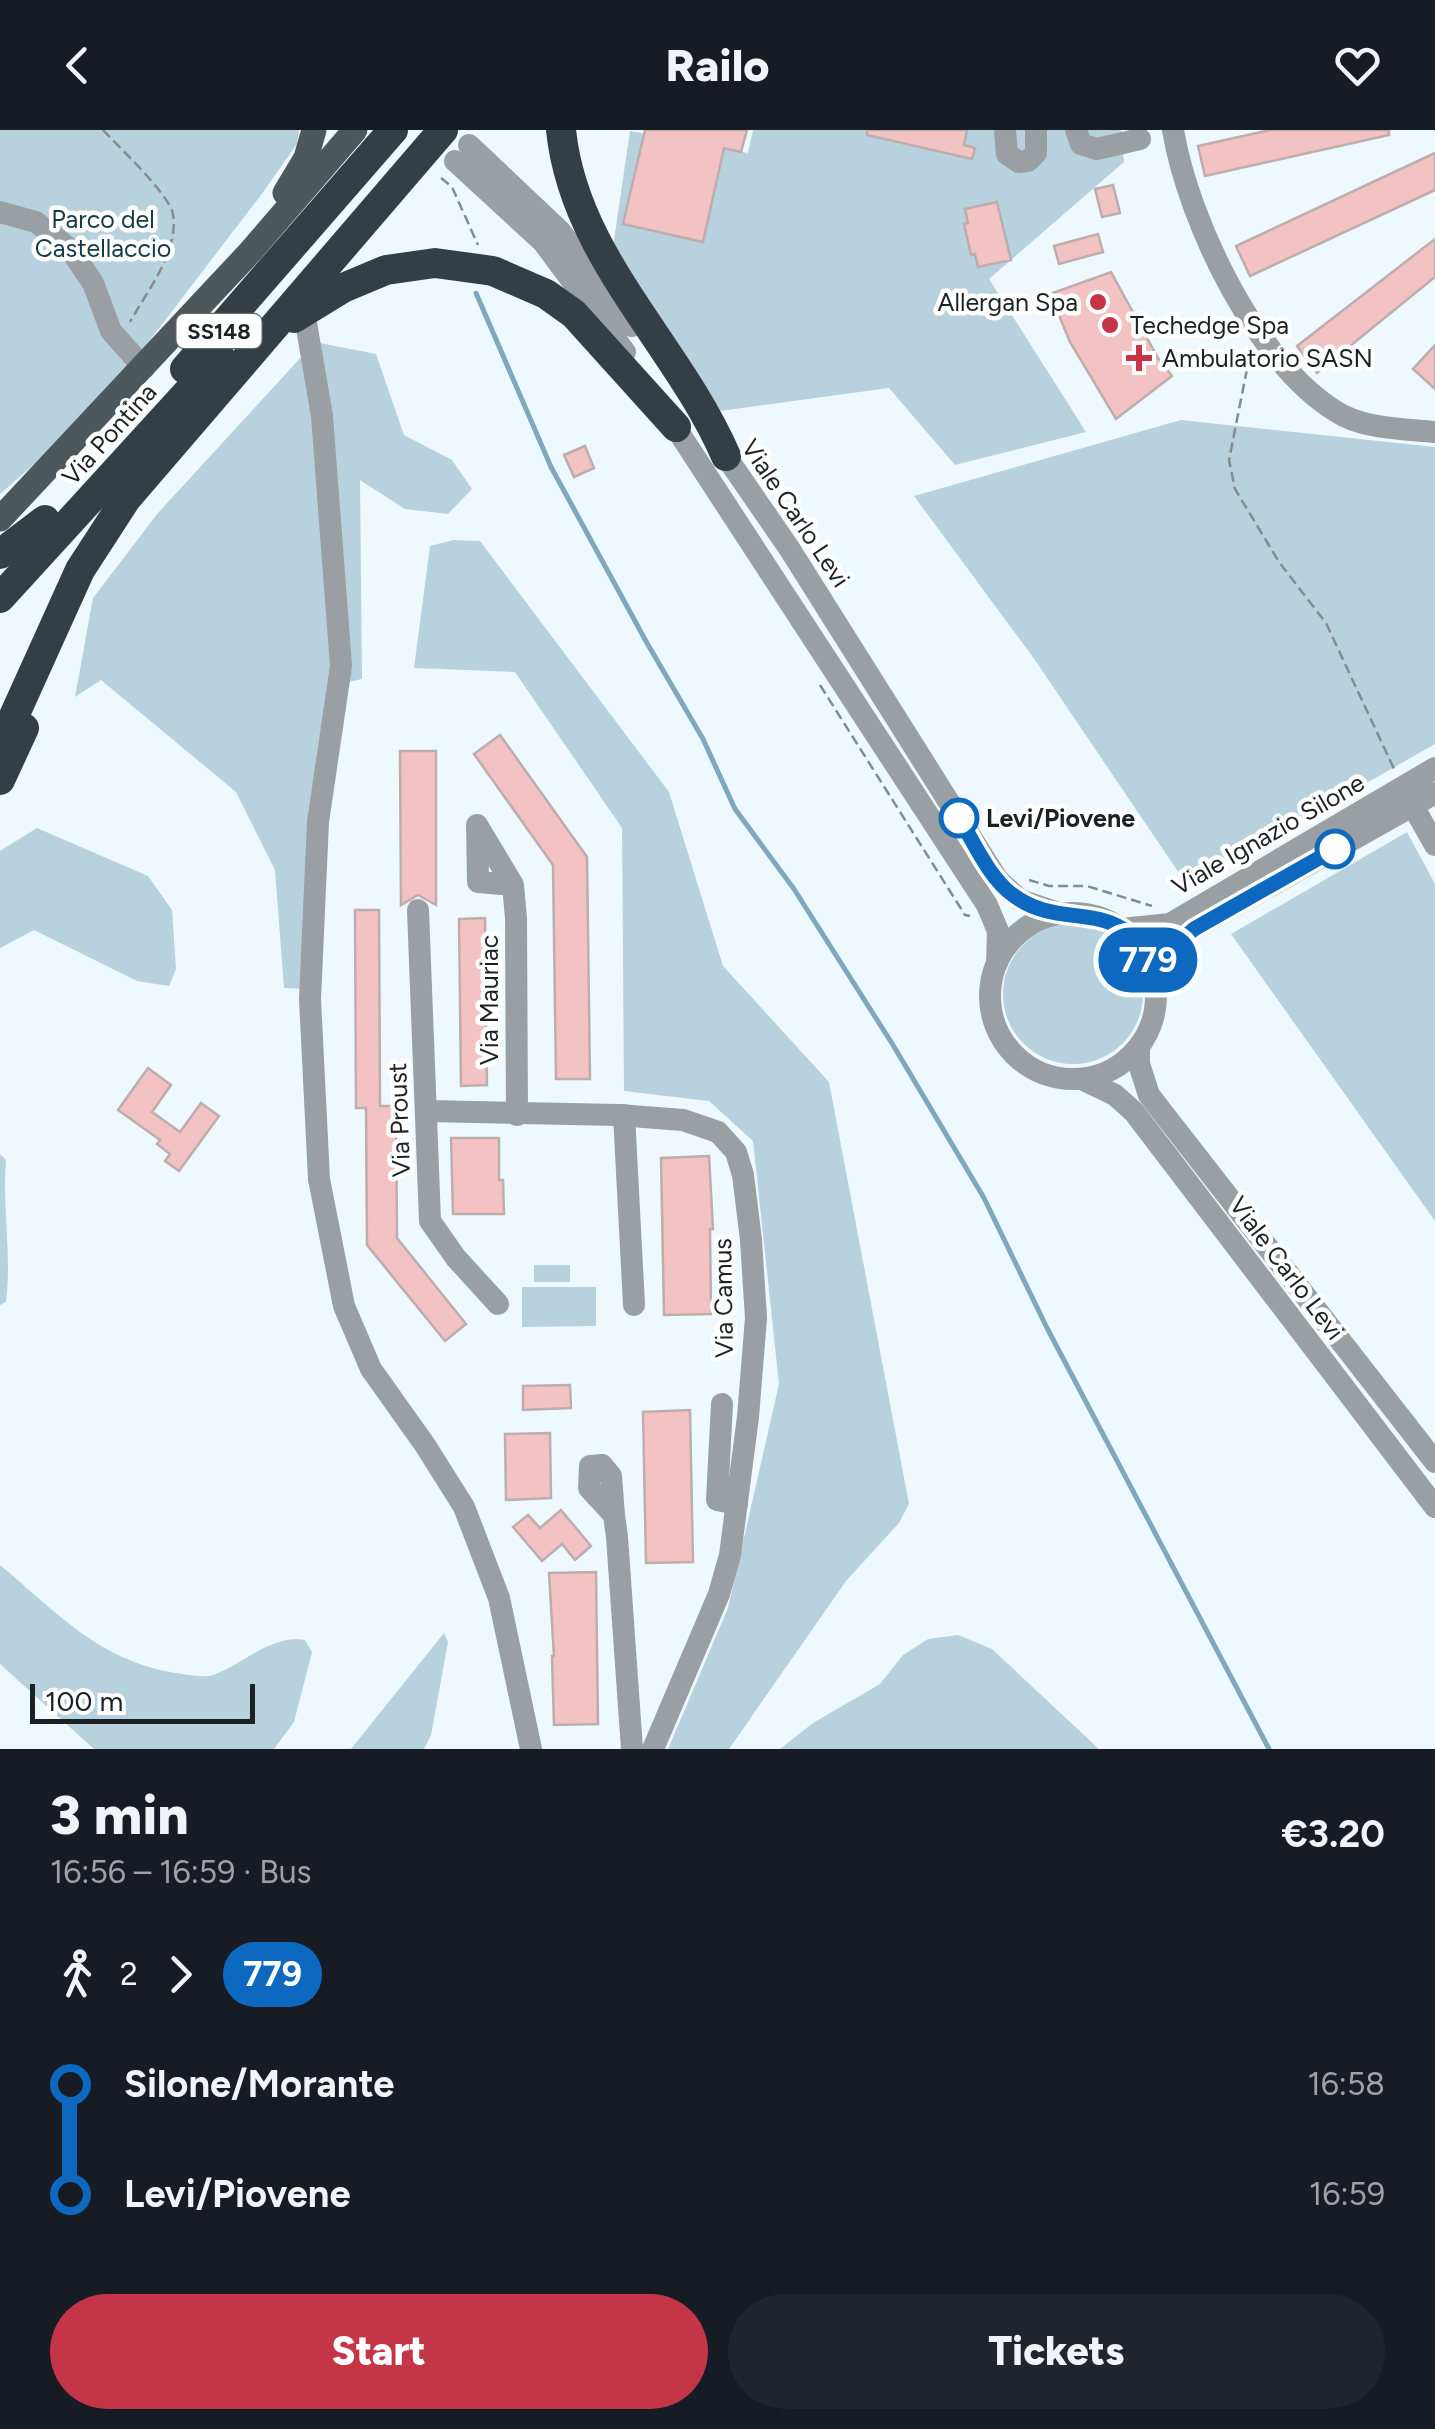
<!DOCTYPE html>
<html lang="en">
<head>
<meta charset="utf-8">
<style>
	:root { --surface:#171b24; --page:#20242c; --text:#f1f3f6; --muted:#9ea1a6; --accent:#c53548 }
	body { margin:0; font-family:Figtree,sans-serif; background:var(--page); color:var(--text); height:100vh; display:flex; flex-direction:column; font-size:38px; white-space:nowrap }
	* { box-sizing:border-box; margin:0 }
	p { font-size:32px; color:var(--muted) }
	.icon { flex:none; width:55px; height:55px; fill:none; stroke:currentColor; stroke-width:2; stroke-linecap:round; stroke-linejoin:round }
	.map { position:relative; height:1619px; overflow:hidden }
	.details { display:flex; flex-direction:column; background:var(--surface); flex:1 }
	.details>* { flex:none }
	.badge { padding:0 20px; border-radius:32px; font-size:35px; line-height:65px }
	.scale { position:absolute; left:30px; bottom:25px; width:225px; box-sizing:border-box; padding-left:10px; border:5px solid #1c2224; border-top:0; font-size:28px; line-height:35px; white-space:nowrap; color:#1c2224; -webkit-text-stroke:8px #fff; paint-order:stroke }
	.map>.badge { position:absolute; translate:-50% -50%; box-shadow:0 0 0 5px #fff }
	.legs { display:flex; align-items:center; gap:15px; height:110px; padding:0 50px; font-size:32px }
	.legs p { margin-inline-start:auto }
	.headline { display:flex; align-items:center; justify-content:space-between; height:170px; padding:0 50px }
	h1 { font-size:55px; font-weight:800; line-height:75px }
	.action { display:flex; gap:20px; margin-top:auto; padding:20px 50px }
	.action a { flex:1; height:115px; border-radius:60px; background:var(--accent); color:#fff; font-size:40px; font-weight:800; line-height:115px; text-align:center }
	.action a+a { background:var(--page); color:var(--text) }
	ul { padding:0 50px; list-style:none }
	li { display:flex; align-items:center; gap:35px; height:110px; font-size:38px }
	li i { display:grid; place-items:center; width:15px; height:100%; margin:0 12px; background:currentColor }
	li i::after { content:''; width:25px; height:25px; margin:-12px; border:8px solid; border-radius:50%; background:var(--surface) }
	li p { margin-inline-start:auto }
	li:first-child i { background:linear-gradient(#0000 50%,currentColor 0) }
	li:last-child i { background:linear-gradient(currentColor 50%,#0000 0) }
	header { display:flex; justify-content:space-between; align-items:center; height:130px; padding:0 50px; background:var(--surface); font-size:45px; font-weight:800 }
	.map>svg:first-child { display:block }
	.green { fill:#b7d1de }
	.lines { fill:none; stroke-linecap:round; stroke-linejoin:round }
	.stream { stroke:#7ea8bd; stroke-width:5 }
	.building { fill:#f3c3c3; stroke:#bdadad; stroke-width:2.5 }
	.path { stroke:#838c90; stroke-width:2.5; stroke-dasharray:10 5; stroke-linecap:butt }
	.minor { stroke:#999fa2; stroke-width:22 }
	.major { stroke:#4d585d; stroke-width:25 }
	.highway { stroke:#333f45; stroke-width:30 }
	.line-1-casing { stroke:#fff; stroke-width:22 }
	.line-1 { stroke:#0c69bf; stroke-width:15 }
	.poi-dot { fill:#c53548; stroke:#fff; stroke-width:4 }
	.stop-1-dot { fill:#fff; stroke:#0c69bf; stroke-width:5 }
	.labels { text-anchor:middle; stroke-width:9; stroke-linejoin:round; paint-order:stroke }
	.shield { fill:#fff; stroke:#606466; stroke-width:2.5 }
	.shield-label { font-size:22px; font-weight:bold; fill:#1c2224 }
	.park-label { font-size:25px; fill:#153a4a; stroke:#fff }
	.poi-label { font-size:25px; fill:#1c2224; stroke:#fff; text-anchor:start }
	.street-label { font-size:25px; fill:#1c2224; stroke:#fff }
	.stop-label { font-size:25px; font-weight:bold; fill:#1c2224; stroke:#fff; text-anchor:start }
</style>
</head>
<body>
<header><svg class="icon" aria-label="back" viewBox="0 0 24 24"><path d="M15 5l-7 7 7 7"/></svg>Railo<svg class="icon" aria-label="heart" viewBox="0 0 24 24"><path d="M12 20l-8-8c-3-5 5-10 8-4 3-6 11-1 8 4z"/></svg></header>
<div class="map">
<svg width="1435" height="1619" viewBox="0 0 1435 1619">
	<rect width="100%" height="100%" fill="#edf9ff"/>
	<!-- green -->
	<g class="green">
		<polygon points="0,0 299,0 297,14 261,65 98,278 0,364"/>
		<polygon points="753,0 1121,0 1124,32 989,149 1086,302 955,335 889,258 720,281 612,124 630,1 748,23"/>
		<polygon points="315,212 376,224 404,305 452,330 472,359 448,384 405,379 360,350 362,549 338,554 311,859 284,858 275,740 236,662 101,550 75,567 93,468 158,383"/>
		<polygon points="1181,290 1435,317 1435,614 1210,742 1183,749 1035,530 914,366"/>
		<polygon points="453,410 480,411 669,662 723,836 829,952 909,1374 899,1393 846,1451 729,1619 668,1619 728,1478 779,1254 753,1011 709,971 624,961 622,698 515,542 414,538 430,416"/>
		<polygon points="37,698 148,746 172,780 176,839 169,856 137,851 34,800 0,818 0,721"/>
		<polygon points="1407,702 1435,754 1435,1091 1231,804"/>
		<circle cx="1073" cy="864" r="70"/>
		<path d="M0,1024L6,1030C2,1078 12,1124 6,1172L0,1175Z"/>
		<rect x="534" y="1135" width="36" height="17"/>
		<polygon points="522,1157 596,1157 596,1196 522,1197"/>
		<path d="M0,1435C60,1485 101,1533 182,1544C192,1545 204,1548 213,1545C243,1534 272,1504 305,1510L312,1522L294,1592L274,1619H94L0,1534Z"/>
		<polygon points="444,1503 448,1512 431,1605 424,1619 351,1619"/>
		<polygon points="958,1505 992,1519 1099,1619 780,1619 813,1593 880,1554 903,1525 928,1509"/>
	</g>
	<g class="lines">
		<!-- stream -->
		<polyline class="stream" points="476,163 551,337 647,513 703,609 735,679 794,759 893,915 984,1068 1047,1198 1269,1619"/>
	</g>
	<!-- building -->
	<g class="building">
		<polygon points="645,0 747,0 741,22 724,18 703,112 623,94"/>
		<polygon points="867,0 967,0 964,15 975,18 972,29 867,5"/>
		<polygon points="1270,0 1389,0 1389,5 1205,46 1198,16"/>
		<polygon points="1435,23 1435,60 1250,146 1236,116"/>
		<polygon points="1113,55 1120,83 1102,87 1095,59"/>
		<polygon points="997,72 1011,130 978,137 975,124 971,125 964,94 968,93 965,79"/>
		<polygon points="1098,104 1103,122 1059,134 1054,116"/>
		<polygon points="1435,109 1435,147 1317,243 1297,216"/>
		<polygon points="1111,142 1158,228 1172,246 1116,289 1070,212 1050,164"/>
		<polygon points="1435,215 1435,259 1413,239"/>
		<polygon points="585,316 594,338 574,347 564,325"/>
		<polygon points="500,605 587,727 590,949 556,949 553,735 474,624"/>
		<polygon points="400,621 436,621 436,775 418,765 401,775"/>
		<polygon points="355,780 379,780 380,976 396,976 397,1108 466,1194 445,1211 367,1115 366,978 356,978"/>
		<polygon points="485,788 487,955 461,956 459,789"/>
		<polygon points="148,938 171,955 152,982 180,1002 201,973 219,986 179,1041 165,1031 170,1024 157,1014 160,1010 118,980"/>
		<polygon points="451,1008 499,1008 499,1050 503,1050 504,1084 453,1084"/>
		<polygon points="709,1026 713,1099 710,1099 711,1184 664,1185 661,1028"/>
		<polygon points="570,1255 571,1278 523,1280 523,1256"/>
		<polygon points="690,1280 693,1432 646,1433 643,1282"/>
		<polygon points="550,1303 551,1368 506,1370 505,1304"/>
		<polygon points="561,1380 591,1416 575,1430 562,1414 542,1431 513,1397 528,1385 540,1398"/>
		<polygon points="596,1442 598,1594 554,1595 552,1526 554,1526 549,1443"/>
	</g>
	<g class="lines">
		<!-- path -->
		<g class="path">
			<path d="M103,0C119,17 169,64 173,84C179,122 147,161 130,192"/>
			<polyline points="441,48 452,57 478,115"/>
			<polyline points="1247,239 1229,330 1235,359 1279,432 1326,493 1395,641"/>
			<polyline points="820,555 965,785 970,786"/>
			<polyline points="1029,750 1049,756 1087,756 1152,776"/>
		</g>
		<!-- minor -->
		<g class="minor">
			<polyline points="1005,0 1007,24 1019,32 1028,31 1036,23 1036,0"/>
			<polyline points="1076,0 1081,14 1097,19 1140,9"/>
			<path d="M1173,0C1188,91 1259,241 1344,286C1371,299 1405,299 1435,302"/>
			<polyline points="469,15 560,101 632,196"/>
			<polyline points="455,31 543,112 625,222"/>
			<polyline points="0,82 36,92 70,119 93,153 111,201 144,238"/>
			<polyline points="304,181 322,286 341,536 318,692 310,869 319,1049 344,1176 371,1239 425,1315 464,1377 499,1468 531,1619"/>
			<polyline points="668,286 987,775 998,801 997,833"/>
			<polyline points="718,315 789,418 998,750 1020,770 1061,784"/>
			<polyline points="1413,676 1435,715"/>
			<polyline points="513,755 478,752 477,695 513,755 516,788 517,985"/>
			<polyline points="418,780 430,1091 456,1128 498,1174"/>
			<circle cx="1073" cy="866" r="83"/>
			<polyline points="1122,799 1170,794 1435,638"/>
			<polyline points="1156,853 1184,808 1194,799 1435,663"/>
			<polyline points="1139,917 1139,934 1149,965 1435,1332"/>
			<polyline points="1082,949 1115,965 1134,982 1435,1377"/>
			<polyline points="427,981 618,985 683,990 718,1002 736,1022 743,1045 751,1110 756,1188 748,1287 730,1425 719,1464 653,1619"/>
			<polyline points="624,985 634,1175"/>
			<polyline points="722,1274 717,1370 737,1374"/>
			<polyline points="614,1385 611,1346 602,1335 590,1336 589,1358 614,1385 617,1407 632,1619"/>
		</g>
		<!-- major -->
		<g class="major">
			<polyline points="285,63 306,28 314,0"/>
			<polyline points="0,389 251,121 355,0"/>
		</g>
		<!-- highway -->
		<g class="highway">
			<path d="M561,0C574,127 677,213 726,326"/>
			<polyline points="294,188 343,158 386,140 435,133 493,141 546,164 574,184 676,297"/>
			<polyline points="185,239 393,0"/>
			<polyline points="0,424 45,390"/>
			<polyline points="0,468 220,227"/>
			<polyline points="0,617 80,440 126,369 443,0"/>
			<polyline points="0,650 24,598"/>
		</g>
	</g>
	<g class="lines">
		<defs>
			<path id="line-1" d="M959,688C974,712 989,748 1013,765C1067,806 1129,757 1156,853L1184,808L1194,799L1335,719"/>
		</defs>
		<!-- line-1 casing -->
		<use href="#line-1" class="line-1-casing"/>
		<!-- line-1 -->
		<use href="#line-1" class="line-1"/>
	</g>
	<!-- markers -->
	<g class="poi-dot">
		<circle cx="1098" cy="172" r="10"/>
		<circle cx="1110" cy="195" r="10"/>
		<path d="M1134 213h10v10h10v10h-10v10h-10v-10h-10v-10h10z"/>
	</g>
	<g class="stop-1-dot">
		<circle cx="959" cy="688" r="18"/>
		<circle cx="1335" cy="719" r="18"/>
	</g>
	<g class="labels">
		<!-- shield labels -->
		<rect class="shield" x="176.5" y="184" width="85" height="34" rx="8"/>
		<g class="shield-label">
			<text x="219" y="209">SS148</text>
		</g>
		<!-- park labels -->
		<g class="park-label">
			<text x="103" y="98">Parco del<tspan x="103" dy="29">Castellaccio</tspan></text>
		</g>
		<!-- poi labels -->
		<g class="poi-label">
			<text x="1078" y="181" text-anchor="end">Allergan Spa</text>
			<text x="1130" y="204">Techedge Spa</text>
			<text x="1162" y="237">Ambulatorio SASN</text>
		</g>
		<!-- street labels -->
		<g class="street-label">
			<text transform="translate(109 304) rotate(-48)" y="9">Via Pontina</text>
			<text transform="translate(796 383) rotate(56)" y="9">Viale Carlo Levi</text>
			<text transform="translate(1268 704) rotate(-30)" y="9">Viale Ignazio Silone</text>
			<text transform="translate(489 870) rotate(-90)" y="9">Via Mauriac</text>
			<text transform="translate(399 990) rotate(-92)" y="9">Via Proust</text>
			<text transform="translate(1287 1138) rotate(53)" y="9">Viale Carlo Levi</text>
			<text transform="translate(723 1168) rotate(-91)" y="9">Via Camus</text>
		</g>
		<!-- stop labels -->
		<g class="stop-label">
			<text x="986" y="697">Levi/Piovene</text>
		</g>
	</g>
</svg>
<div class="scale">100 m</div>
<b class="badge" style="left:1148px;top:830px;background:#0c69bf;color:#fff">779</b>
</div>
<section class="details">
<div class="headline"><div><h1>3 min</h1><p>16:56 – 16:59 · Bus</p></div><b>€3.20</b></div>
<div class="legs"><svg class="icon" aria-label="walk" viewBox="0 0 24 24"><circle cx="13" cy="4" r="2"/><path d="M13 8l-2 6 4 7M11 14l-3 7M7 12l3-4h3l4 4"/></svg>2<svg class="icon" aria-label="forward" viewBox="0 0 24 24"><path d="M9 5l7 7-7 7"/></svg><b class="badge" style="background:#0c69bf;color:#fff">779</b></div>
<ul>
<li><i style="color:#0c69bf"></i><b>Silone/Morante</b><p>16:58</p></li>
<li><i style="color:#0c69bf"></i><b>Levi/Piovene</b><p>16:59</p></li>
</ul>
<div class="action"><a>Start</a><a>Tickets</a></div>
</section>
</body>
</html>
